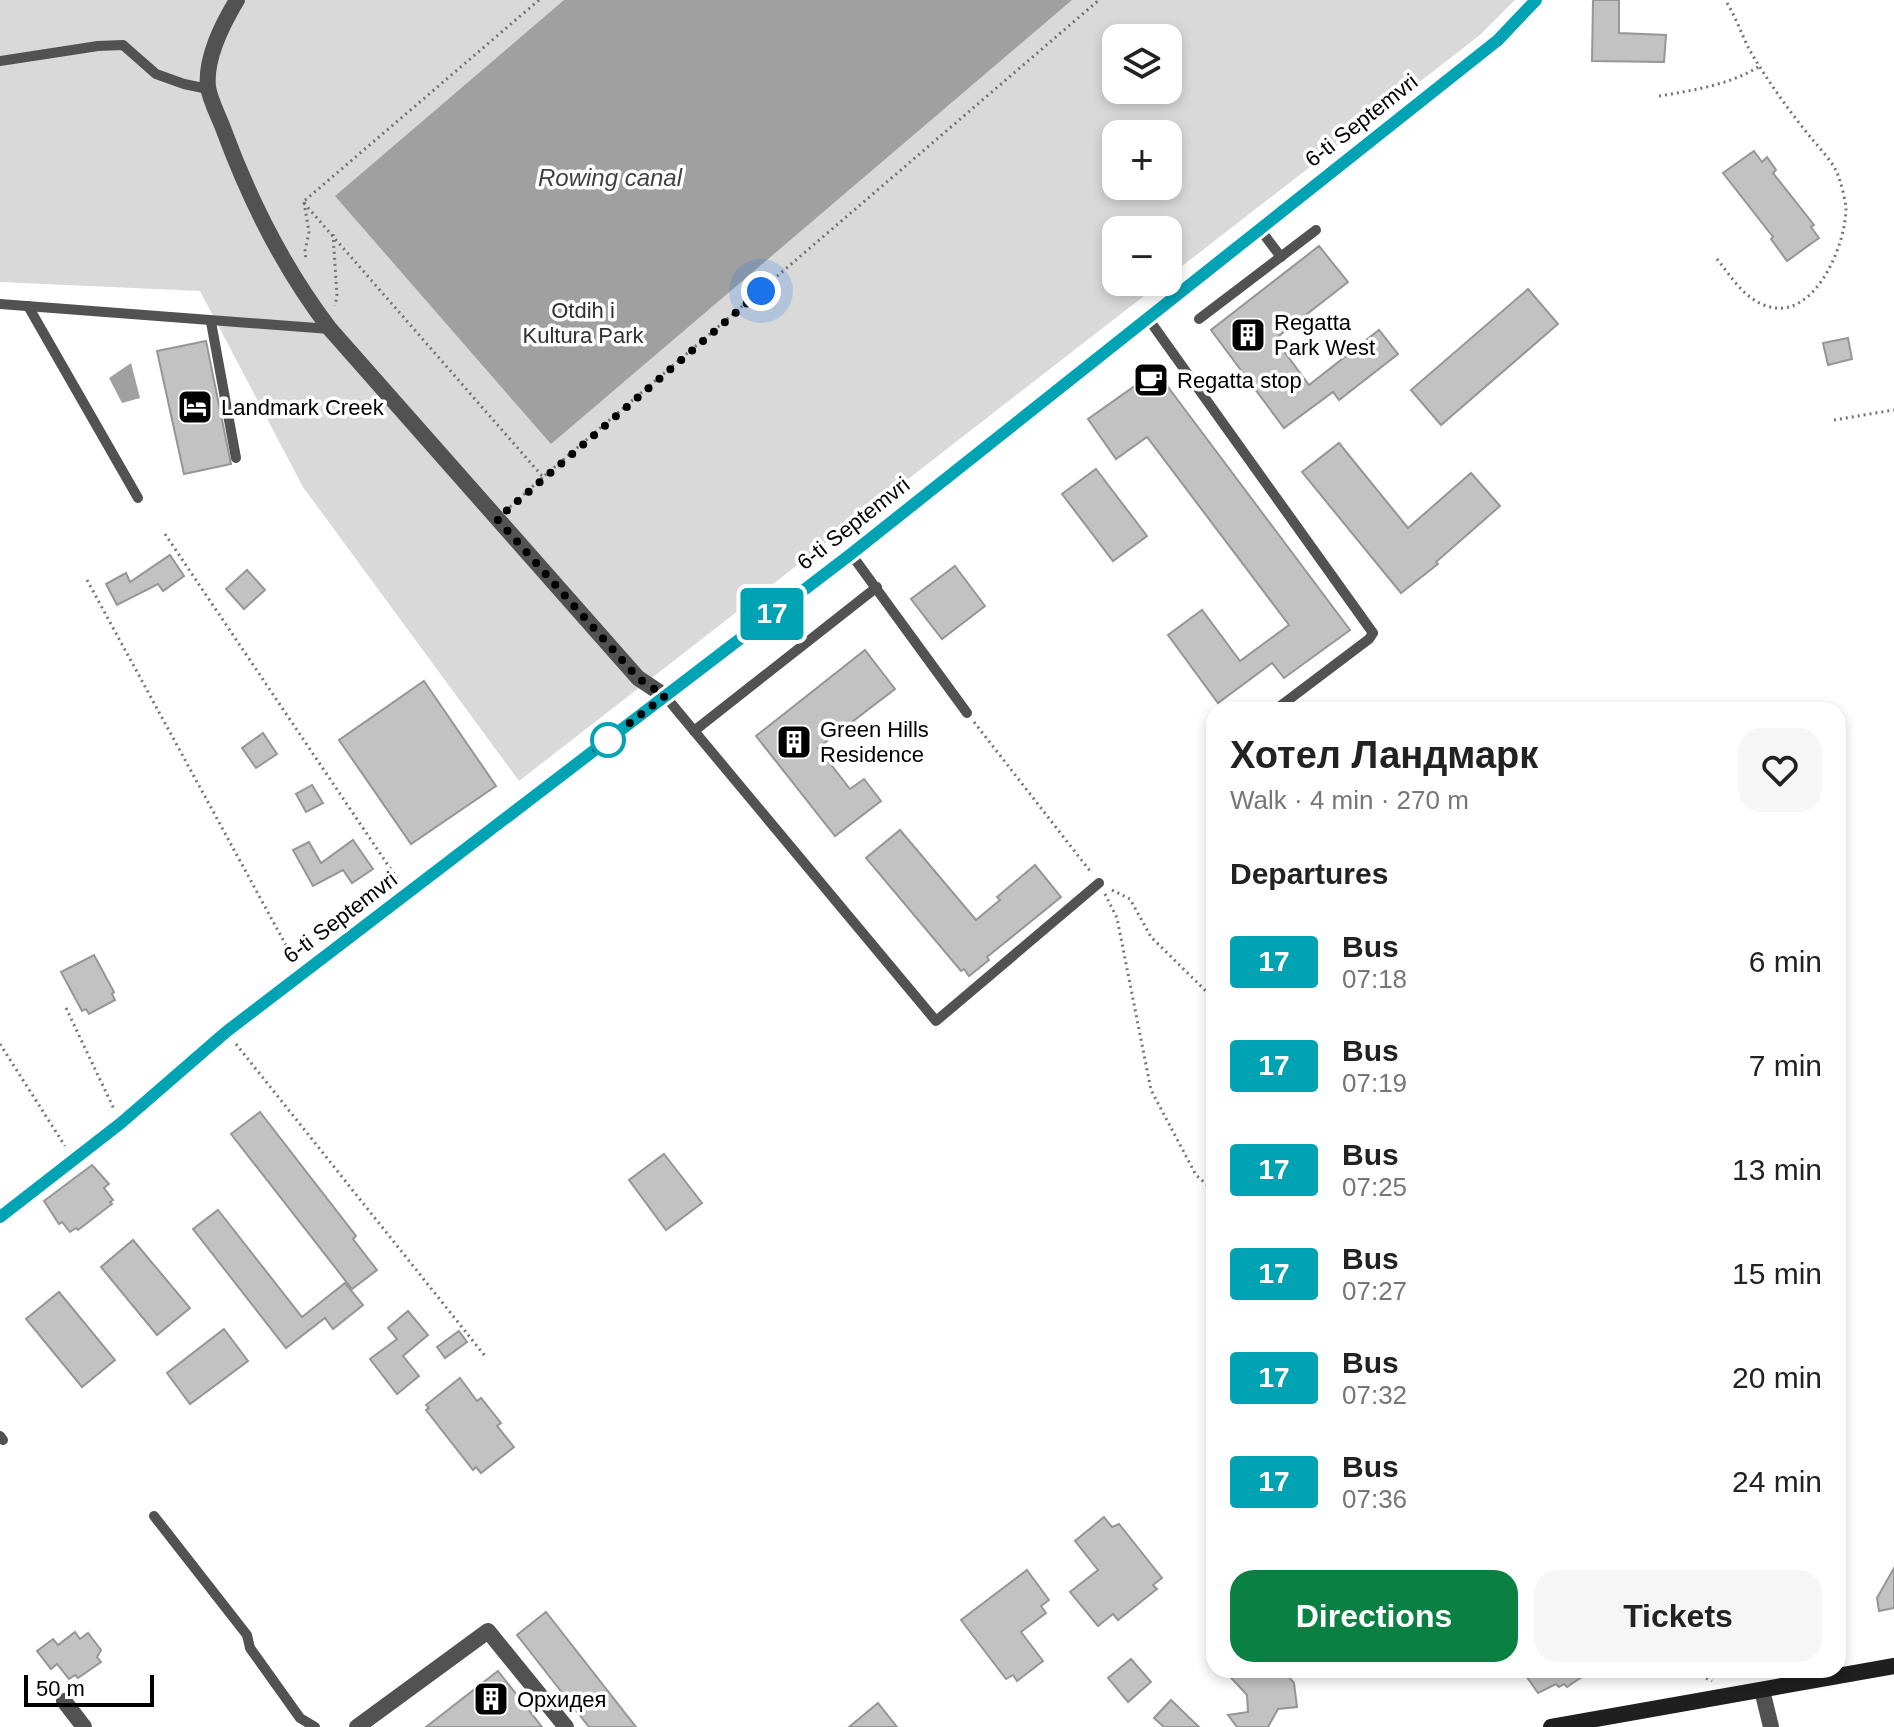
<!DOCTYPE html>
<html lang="en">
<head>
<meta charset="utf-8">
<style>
	:root { --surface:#fff; --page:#f6f6f6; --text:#222; --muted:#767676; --accent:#0b8043 }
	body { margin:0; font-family:Arial,sans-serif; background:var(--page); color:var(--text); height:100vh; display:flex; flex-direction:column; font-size:30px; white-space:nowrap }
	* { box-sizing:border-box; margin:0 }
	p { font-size:26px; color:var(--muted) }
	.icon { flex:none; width:44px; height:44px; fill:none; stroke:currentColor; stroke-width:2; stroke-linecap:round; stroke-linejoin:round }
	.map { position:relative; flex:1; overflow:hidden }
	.panel { position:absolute; left:1206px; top:702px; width:640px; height:976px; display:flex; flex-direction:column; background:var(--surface); border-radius:24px; box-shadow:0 4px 12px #0003 }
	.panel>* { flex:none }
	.badge { padding:0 16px; border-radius:6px; font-size:28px; line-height:52px }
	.fabs { position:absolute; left:1102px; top:24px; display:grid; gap:16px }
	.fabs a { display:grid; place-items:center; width:80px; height:80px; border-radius:16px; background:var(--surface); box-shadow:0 4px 12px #0003; font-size:40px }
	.scale { position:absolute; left:24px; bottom:20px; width:130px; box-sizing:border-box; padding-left:8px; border:4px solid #000; border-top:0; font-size:22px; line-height:28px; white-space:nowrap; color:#000; -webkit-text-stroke:6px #fff; paint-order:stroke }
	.you { position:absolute; width:40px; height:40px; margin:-20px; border:6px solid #fff; border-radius:50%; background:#1a73e8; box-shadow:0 0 0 12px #1a73e833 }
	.map>.badge { position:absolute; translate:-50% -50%; box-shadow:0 0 0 4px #fff }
	h2 { padding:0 24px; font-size:30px; line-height:72px }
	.round { display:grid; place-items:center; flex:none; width:84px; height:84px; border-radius:24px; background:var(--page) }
	.head { display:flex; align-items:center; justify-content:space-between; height:136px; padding:0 24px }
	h1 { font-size:38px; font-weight:800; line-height:60px }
	.action { display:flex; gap:16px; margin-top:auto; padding:16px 24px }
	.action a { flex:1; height:92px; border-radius:24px; background:var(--accent); color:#fff; font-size:32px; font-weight:800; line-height:92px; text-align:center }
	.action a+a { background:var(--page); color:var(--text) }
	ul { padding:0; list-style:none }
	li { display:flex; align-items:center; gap:24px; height:104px; padding:0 24px }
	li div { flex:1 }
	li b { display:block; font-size:30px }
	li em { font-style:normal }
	li .badge { min-width:88px; font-weight:700; text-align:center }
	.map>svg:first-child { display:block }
	.green { fill:#d9d9d9; fill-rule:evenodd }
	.water { fill:#a0a0a0 }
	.building { fill:#c2c2c2; stroke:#969696; stroke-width:2 }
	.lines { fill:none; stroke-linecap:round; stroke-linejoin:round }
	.path { stroke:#747474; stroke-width:3; stroke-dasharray:2 4; stroke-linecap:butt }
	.lane { stroke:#525252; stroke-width:10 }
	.street { stroke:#525252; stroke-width:16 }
	.secondary { stroke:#1f1f1f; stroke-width:16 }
	.line-casing { stroke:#fff; stroke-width:18 }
	.line { stroke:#00a3b4; stroke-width:12 }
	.walk { stroke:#000; stroke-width:8; stroke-dasharray:0 14.4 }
	.stop-dot { fill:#fff; stroke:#00a3b4; stroke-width:4 }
	.labels { text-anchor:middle; stroke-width:7; stroke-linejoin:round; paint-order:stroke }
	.street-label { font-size:22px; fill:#000; stroke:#fff }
	.park-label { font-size:22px; fill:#303030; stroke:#fff }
	.poi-label { font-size:22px; fill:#000; stroke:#fff; text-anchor:start }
	.water-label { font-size:24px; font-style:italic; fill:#414141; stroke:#fff }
</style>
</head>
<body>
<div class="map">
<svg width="1894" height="1727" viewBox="0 0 1894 1727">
	<rect width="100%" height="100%" fill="#fff"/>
	<!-- green -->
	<path class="green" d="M0,0H1515L1480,35L1168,277V230H1116V282H1162L519,781L303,487L200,291L0,282ZM1116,38H1168V90H1116ZM1116,134H1168V186H1116Z"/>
	<!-- water -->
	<g class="water">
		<polygon points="564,0 1072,0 551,444 335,196"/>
		<polygon points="131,363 140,398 122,403 109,378"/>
	</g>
	<!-- building -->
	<g class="building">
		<polygon points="1593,0 1619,0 1619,33 1666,35 1664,62 1592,61"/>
		<polygon points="1754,151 1762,162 1767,157 1776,170 1773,173 1814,225 1811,227 1819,238 1787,261 1771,239 1773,237 1723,173"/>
		<polygon points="1319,246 1348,282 1275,339 1309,385 1379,330 1398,354 1339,400 1333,392 1284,428 1211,330"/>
		<polygon points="1528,289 1558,324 1441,425 1411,390"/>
		<polygon points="1848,338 1852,359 1828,365 1823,343"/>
		<polygon points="206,341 231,464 184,474 157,351"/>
		<polygon points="1156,371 1350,630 1284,678 1272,663 1218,703 1168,635 1202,610 1240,661 1289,625 1147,437 1116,459 1088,419"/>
		<polygon points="1339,443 1408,528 1471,473 1500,506 1436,562 1438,564 1401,593 1302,472"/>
		<polygon points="1096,469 1147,536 1113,561 1062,494"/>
		<polygon points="170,555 184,576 163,591 158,584 117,605 106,584 126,573 130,582"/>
		<polygon points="955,566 985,606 942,639 911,599"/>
		<polygon points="247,570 265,590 244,609 226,589"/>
		<polygon points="865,650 895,689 818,748 850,789 864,779 881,801 835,836 756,736"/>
		<polygon points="424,681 496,786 411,844 339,740"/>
		<polygon points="263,733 277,754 256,768 242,748"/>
		<polygon points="312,785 323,803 306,812 296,794"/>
		<polygon points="900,830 976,920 1000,900 997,897 1035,865 1061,897 987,957 989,960 969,976 964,969 961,971 866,858"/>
		<polygon points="353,840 373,869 352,883 343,870 313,886 293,850 309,842 321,863"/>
		<polygon points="94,955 114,992 112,994 115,1000 89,1014 86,1009 82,1011 61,972"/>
		<polygon points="260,1112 356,1236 353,1239 377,1270 352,1289 231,1134"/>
		<polygon points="664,1154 702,1203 666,1230 629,1180"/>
		<polygon points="92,1165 109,1184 104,1188 113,1200 110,1202 112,1204 78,1230 76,1228 70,1232 62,1222 59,1224 44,1201"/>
		<polygon points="218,1210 302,1317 345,1283 363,1305 333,1329 325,1318 286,1348 193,1229"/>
		<polygon points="133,1240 190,1308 157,1335 101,1267"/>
		<polygon points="59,1292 115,1360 82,1387 26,1319"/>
		<polygon points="408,1311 428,1335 403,1356 419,1376 397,1394 370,1359 397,1339 388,1328"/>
		<polygon points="224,1329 248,1361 190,1404 167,1373"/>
		<polygon points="459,1331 467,1342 445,1358 437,1347"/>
		<polygon points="460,1378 477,1401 481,1398 501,1423 497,1426 514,1447 481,1473 476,1467 473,1470 426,1410 429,1408 426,1405"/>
		<polygon points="1104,1517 1112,1527 1119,1524 1162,1578 1153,1585 1157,1589 1118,1620 1113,1614 1098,1626 1070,1592 1098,1570 1075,1541"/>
		<polygon points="1894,1568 1894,1608 1879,1611 1877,1598"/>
		<polygon points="1027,1570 1049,1600 1041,1606 1046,1613 1021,1632 1043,1661 1017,1681 1013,1675 1006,1679 961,1620"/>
		<polygon points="546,1612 636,1727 589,1727 517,1635"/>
		<polygon points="75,1632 80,1639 88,1633 101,1650 97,1657 101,1662 78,1678 75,1675 69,1679 57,1664 51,1669 37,1651 53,1639 58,1645"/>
		<polygon points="1131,1659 1151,1682 1128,1702 1108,1678"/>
		<polygon points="1224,1670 1283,1670 1294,1683 1297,1707 1278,1709 1268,1727 1237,1727 1228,1715 1248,1712 1247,1695"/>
		<polygon points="1522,1670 1592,1670 1567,1687 1564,1684 1559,1687 1556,1684 1538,1693"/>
		<polygon points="498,1671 542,1727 426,1727"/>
		<polygon points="1171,1700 1199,1727 1164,1727 1154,1718"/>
		<polygon points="878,1703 897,1727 849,1727"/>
	</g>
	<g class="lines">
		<!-- path -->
		<g class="path">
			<polyline points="539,0 303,202 543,477 1099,0"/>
			<path d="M1659,96C1695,90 1729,85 1760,66"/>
			<polyline points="304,202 309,232 305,251 306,261"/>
			<polyline points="333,234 337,296 335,306"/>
			<path d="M1717,259C1730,275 1743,297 1764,305C1813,325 1846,246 1846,208C1845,199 1842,187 1839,178C1835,164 1821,150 1812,139C1789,111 1767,80 1749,49C1741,33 1735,15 1725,0"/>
			<polyline points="1834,420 1894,410"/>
			<polyline points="510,507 543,477"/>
			<polyline points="165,534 398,880"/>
			<polyline points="87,580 294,960"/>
			<polyline points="974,722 1090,871"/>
			<polyline points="1112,890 1130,899 1151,937 1214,999"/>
			<polyline points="1105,894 1117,918 1151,1090 1196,1175 1214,1191"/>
			<polyline points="66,1008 114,1109"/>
			<polyline points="0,1044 65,1146"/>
			<polyline points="236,1044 485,1356"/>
			<polyline points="1690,1670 1712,1681"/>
		</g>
		<!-- lane -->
		<g class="lane">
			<polyline points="0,61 98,46 123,45 156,74 184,84 208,89"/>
			<polyline points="1259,228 1281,257"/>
			<polyline points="0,304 330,329"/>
			<polyline points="28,306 138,498"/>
			<polyline points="1147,317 1373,633 1369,639 1275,710"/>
			<polyline points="1199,319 1316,230"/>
			<polyline points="211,322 236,458"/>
			<polyline points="851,554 967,713"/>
			<polyline points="665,696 936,1021 1099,883"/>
			<polyline points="694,731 877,587"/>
			<polyline points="0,1436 3,1440"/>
			<polyline points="154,1516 247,1635 250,1648 300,1718 315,1727"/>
		</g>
		<!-- street -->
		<g class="street">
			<path d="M237,0C222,25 205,58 208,87C210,100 218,115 223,128C249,199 284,269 330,329L638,678L665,696"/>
			<polyline points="1762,1690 1771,1727"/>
			<polyline points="64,1701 84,1727"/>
			<polyline points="357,1727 488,1631 566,1727"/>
		</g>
		<!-- secondary -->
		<g class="secondary">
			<polyline points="0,1217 121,1123 226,1032 851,554 1498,40 1536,0"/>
			<polyline points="1551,1727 1894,1666"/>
		</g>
	</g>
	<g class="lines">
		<defs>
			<polyline id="line" points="0,1217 121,1123 226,1032 851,554 1498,40 1536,0"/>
		</defs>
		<!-- line casing -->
		<use href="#line" class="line-casing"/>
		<!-- line -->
		<use href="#line" class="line"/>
		<!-- walk -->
		<polyline class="walk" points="608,740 596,749 665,696 638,678 497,519 761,291"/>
	</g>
	<!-- icons -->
	<defs>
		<symbol id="building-square" viewBox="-11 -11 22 22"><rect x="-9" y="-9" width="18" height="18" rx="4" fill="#000" stroke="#fff"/><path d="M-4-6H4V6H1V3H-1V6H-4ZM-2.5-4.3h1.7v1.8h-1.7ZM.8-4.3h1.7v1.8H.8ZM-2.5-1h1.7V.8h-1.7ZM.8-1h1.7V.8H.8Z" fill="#fff"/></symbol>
		<symbol id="cafe-square" viewBox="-11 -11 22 22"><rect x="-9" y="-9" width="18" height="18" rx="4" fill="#000" stroke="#fff"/><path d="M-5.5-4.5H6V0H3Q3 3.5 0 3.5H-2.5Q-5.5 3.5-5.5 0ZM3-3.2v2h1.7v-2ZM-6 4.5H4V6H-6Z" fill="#fff"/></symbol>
		<symbol id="hotel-square" viewBox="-11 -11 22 22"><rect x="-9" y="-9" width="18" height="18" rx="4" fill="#000" stroke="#fff"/><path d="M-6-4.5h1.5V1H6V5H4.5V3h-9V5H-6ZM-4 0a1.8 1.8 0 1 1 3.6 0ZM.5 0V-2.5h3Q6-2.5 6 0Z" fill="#fff"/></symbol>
	</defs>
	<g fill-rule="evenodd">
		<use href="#building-square" x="1228" y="315" width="40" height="40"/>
		<use href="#cafe-square" x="1131" y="360" width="40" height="40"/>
		<use href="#hotel-square" x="175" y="387" width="40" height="40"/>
		<use href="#building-square" x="774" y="722" width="40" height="40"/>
		<use href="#building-square" x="471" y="1679" width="40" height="40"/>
	</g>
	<!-- markers -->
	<circle class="stop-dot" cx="608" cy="740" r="16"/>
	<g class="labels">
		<!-- street labels -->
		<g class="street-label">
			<text transform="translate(1361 120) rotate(-38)" y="8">6-ti Septemvri</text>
			<text transform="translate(853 523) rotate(-38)" y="8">6-ti Septemvri</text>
			<text transform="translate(340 917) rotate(-37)" y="8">6-ti Septemvri</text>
		</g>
		<!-- park labels -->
		<g class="park-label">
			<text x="583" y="318">Otdih i<tspan x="583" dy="25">Kultura Park</tspan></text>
		</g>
		<!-- poi labels -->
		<g class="poi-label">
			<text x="1274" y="330">Regatta<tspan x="1274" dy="25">Park West</tspan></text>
			<text x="1177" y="388">Regatta stop</text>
			<text x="221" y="415">Landmark Creek</text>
			<text x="820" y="737">Green Hills<tspan x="820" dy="25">Residence</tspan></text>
			<text x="517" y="1707">Орхидея</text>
		</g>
		<!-- water labels -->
		<g class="water-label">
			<text x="610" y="186">Rowing canal</text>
		</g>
	</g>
</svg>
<div class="fabs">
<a><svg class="icon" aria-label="layers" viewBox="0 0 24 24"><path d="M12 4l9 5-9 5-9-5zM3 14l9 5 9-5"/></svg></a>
<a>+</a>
<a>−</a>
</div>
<div class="scale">50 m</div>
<div class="you" style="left:761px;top:291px"></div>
<b class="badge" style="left:772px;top:614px;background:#00a3b4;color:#fff">17</b>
<section class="panel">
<div class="head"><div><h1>Хотел Ландмарк</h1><p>Walk · 4 min · 270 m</p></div><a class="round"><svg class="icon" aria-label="heart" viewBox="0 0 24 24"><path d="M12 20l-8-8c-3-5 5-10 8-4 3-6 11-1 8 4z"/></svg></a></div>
<h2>Departures</h2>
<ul>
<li><span class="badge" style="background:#00a3b4;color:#fff">17</span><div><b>Bus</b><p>07:18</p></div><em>6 min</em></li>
<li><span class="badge" style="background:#00a3b4;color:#fff">17</span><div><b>Bus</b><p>07:19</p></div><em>7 min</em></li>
<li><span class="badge" style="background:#00a3b4;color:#fff">17</span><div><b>Bus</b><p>07:25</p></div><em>13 min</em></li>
<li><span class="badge" style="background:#00a3b4;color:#fff">17</span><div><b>Bus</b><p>07:27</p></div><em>15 min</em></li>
<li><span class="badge" style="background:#00a3b4;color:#fff">17</span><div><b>Bus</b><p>07:32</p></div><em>20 min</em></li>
<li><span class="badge" style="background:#00a3b4;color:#fff">17</span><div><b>Bus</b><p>07:36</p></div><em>24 min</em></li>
</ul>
<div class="action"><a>Directions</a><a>Tickets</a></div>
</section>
</div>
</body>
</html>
